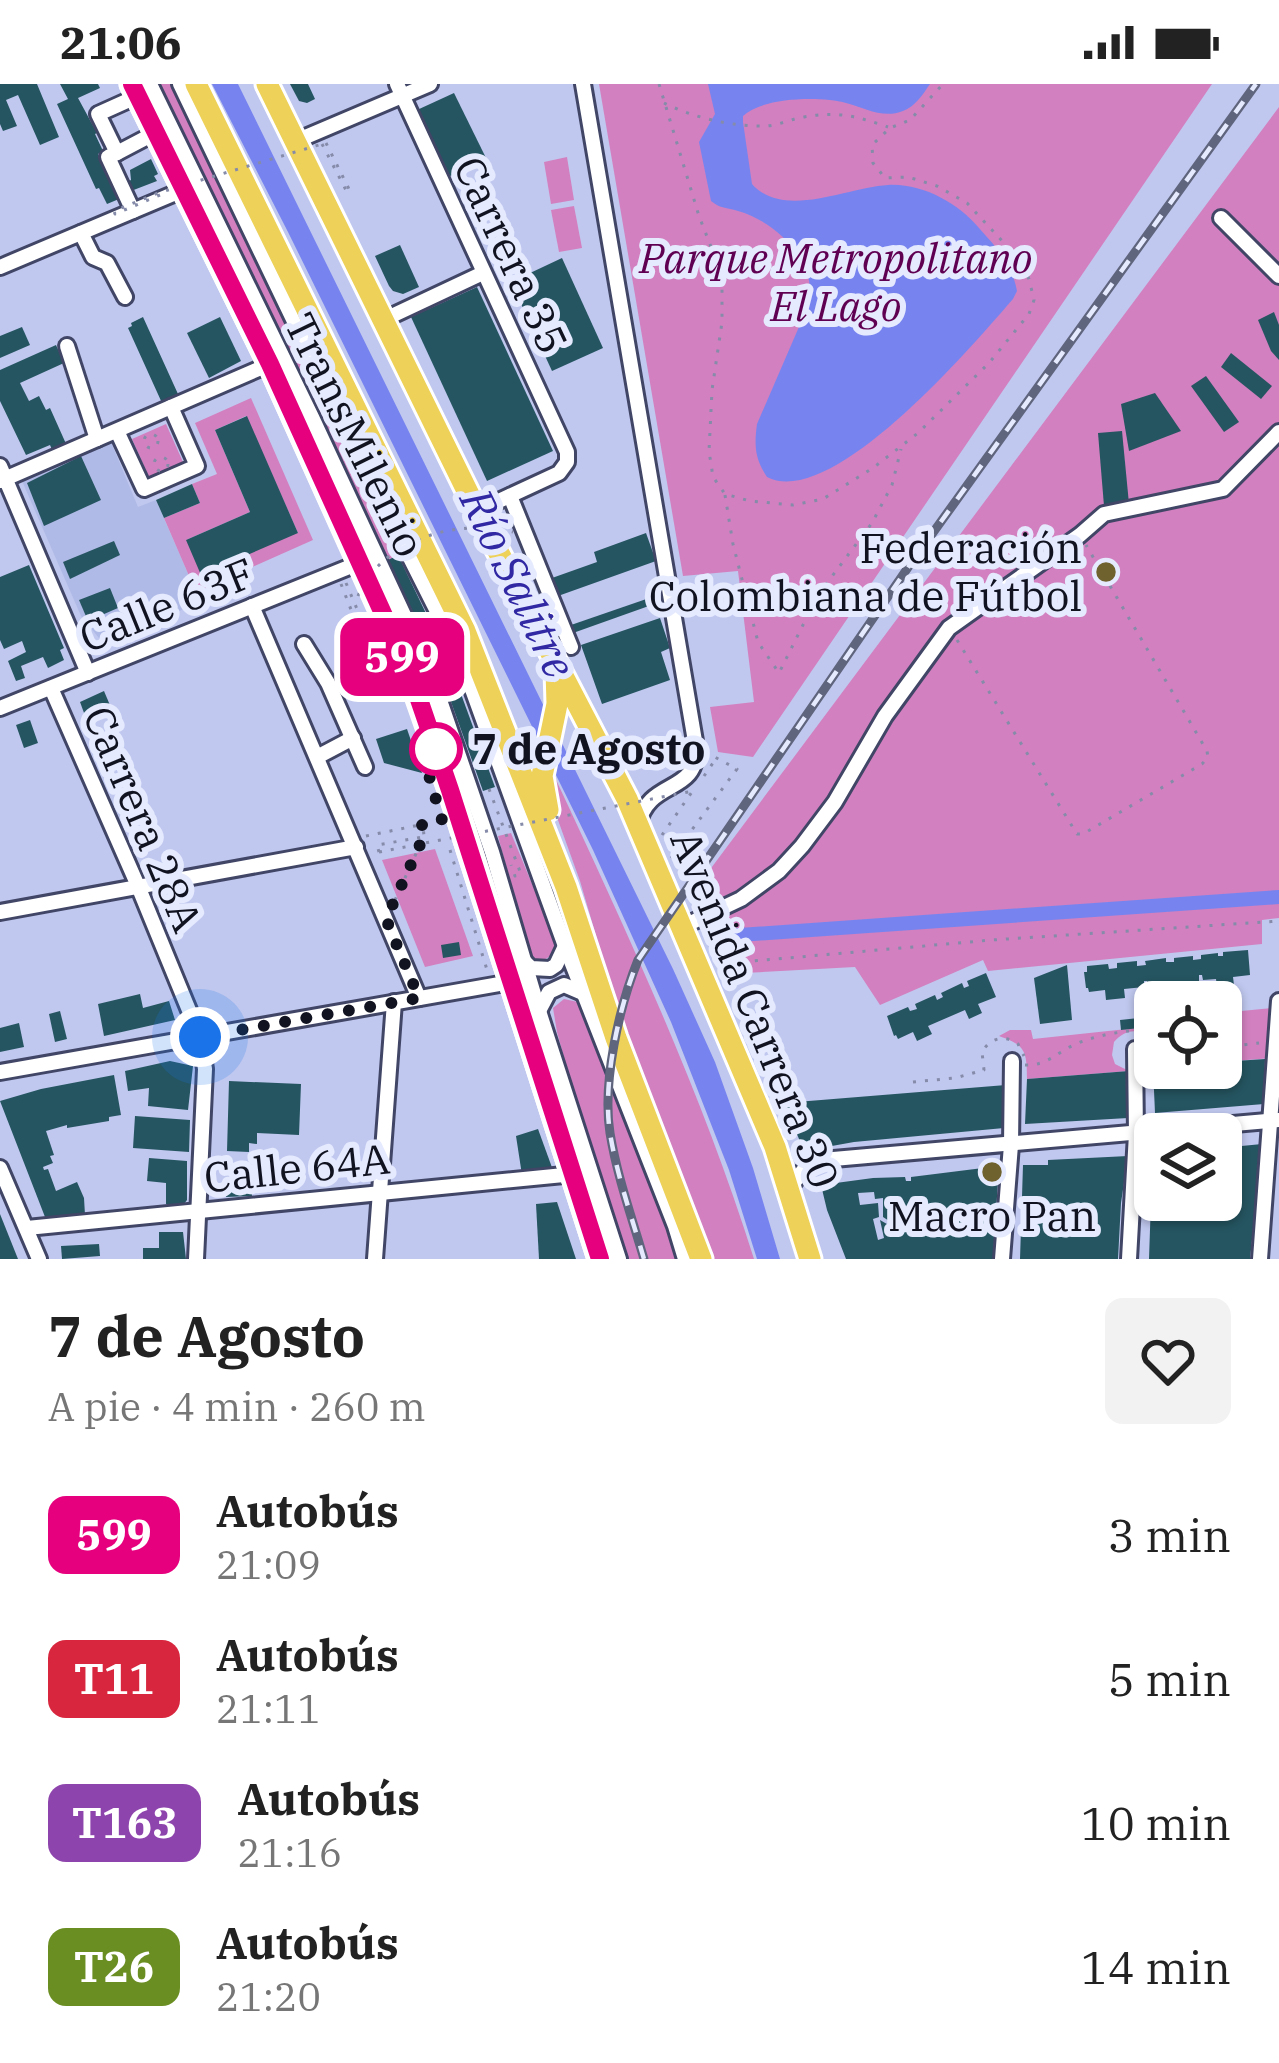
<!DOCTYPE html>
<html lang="es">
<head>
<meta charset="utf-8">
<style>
	:root { --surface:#fff; --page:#f2f2f2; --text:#222; --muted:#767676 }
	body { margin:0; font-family:"IBM Plex Serif",serif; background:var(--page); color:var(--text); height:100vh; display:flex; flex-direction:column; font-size:45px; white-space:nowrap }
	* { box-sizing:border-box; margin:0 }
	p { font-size:39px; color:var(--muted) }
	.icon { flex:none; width:66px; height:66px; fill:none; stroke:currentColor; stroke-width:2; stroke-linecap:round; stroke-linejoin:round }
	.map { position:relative; height:1175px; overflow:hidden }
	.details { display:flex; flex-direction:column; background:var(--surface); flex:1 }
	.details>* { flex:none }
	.badge { padding:0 24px; border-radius:18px; font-size:42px; line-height:78px }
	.buttons { position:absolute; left:1134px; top:897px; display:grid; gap:24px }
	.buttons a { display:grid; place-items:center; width:108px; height:108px; border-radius:18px; background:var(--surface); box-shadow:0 3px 9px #0004; font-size:60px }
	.you { position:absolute; width:60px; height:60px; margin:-30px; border:9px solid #fff; border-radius:50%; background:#1a73e8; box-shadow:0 0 0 18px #1a73e833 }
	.map>.badge { position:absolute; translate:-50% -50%; box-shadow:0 0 0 6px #fff }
	.round { display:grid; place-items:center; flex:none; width:126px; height:126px; border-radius:18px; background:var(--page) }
	.head { display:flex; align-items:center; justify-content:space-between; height:204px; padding:0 48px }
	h1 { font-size:57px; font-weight:700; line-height:90px }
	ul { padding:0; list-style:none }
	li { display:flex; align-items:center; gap:36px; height:144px; padding:0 48px }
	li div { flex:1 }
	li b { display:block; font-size:45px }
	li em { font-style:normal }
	li .badge { min-width:132px; font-weight:700; text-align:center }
	.status { display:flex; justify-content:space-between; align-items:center; height:84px; padding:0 60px; background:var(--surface); direction:ltr }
	.status svg { height:33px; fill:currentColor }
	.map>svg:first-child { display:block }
	.built { fill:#b0bae6 }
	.green { fill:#d280bf; fill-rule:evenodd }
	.water { fill:#7784ef }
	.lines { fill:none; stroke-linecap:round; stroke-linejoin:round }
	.canal { stroke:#7784ef; stroke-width:14 }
	.building { fill:#255561; fill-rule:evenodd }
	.minor-casing { stroke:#414667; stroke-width:20 }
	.highway-casing { stroke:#fff; stroke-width:27 }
	.path { stroke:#858ba9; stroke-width:3; stroke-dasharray:3 9; stroke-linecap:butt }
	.minor { stroke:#fff; stroke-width:14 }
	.highway { stroke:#edd159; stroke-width:21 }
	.rail-casing { stroke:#60657e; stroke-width:9 }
	.rail { stroke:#e5eafe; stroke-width:4.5; stroke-dasharray:14; stroke-linecap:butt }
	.path-bridge { stroke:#858ba9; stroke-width:3; stroke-dasharray:3 9; stroke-linecap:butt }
	.line-casing { stroke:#fff; stroke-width:27 }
	.line { stroke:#e6007e; stroke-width:18 }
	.walk { stroke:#111321; stroke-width:12; stroke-dasharray:0 21.6 }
	.poi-dot { fill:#6f622f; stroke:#e5eafe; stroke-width:4.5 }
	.stop-dot { fill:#fff; stroke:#e6007e; stroke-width:6 }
	.labels { text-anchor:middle; stroke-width:12; stroke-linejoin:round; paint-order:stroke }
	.street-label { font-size:42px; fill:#111321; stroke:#e5eafe }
	.park-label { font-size:42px; font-style:italic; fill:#600052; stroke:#e5eafe }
	.poi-label { font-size:42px; fill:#111321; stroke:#e5eafe; text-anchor:end }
	.stop-label { font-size:42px; font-weight:bold; fill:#111321; stroke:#e5eafe; text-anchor:start }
	.water-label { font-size:45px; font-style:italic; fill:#3128a4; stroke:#e5eafe }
</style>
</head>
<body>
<div class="status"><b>21:06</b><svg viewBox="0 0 49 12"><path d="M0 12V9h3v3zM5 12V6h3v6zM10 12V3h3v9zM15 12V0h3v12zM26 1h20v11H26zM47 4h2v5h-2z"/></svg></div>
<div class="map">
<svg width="1279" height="1175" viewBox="0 0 1279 1175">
	<rect width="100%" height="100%" fill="#c0c8ef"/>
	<!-- built -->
	<polygon class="built" points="111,358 138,423 156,416 196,508 180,515 184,525 103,559 81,532 22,397"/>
	<!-- green -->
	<g class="green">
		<polygon points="155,0 176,0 287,229 398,471 388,476"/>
		<polygon points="599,0 1212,0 753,673 718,668 710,623 754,618 738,487 683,492"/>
		<polygon points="1279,23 1279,834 1262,836 1262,860 988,887 983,876 880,921 855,883 725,890 707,844 691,811"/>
		<polygon points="567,73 574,116 551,120 544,78"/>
		<polygon points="574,122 582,164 559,168 551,126"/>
		<path d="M251,314L313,456L196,508L164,434L200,419L192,400L217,390L195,339ZM246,332L298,449L186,456L250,428L215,346Z"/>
		<polygon points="166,340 183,378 149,393 132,355"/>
		<path d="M551,685C626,846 701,1006 754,1175H712L614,913L580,797L554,725Z"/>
		<polygon points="511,749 556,858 554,870 542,877 535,875 528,865 498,752"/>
		<polygon points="435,765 473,872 425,883 382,776"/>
		<polygon points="564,915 578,918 585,931 678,1175 623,1175 595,1087 557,948 553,924"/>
		<polygon points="1273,924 1272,974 1221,978 1221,929"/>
		<path d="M1155,942V960C1143,944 1127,943 1114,958L1112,971L1115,980L1129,987L1027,995C1027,967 1025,961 999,952L1010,946H1031L1033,955Z"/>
	</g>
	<!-- water -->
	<g class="water">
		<polygon points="212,0 238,0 673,885 715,978 753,1084 780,1175 757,1175 729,1086 671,938 593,766 288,148"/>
		<path d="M708,0H930C923,10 915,23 903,27C883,35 865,24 846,19C820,12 763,13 743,32V38L752,100C784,136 848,103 888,101C922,99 958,119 979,144C997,164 1012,180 1017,207L1013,215C974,260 832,427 767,393C755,375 754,362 757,340L808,222C820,180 777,138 738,127C726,123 721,125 711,117L699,58L715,30Z"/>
	</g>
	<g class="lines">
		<!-- canal -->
		<polyline class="canal" points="725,852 1279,813"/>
	</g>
	<!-- building -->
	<g class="building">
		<polygon points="0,0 37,0 59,53 40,61 18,11 6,16 17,42 3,47 0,40"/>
		<polygon points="60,0 98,0 100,4 78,14 97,49 95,50 103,67 98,70 119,115 107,120 99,104 96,105 57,20 68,15"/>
		<polygon points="290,0 308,0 315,15 307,19 299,17"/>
		<polygon points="454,9 487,76 450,92 417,26"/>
		<polygon points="151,75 158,90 154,92 157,97 131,107 127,98 131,96 130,86"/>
		<polygon points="400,161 419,203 403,210 393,207 389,202 375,172"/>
		<polygon points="562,174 603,264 552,287 511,198"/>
		<polygon points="477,203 553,367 487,397 411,233"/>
		<polygon points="1274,228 1279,241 1279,276 1271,267 1258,236"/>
		<polygon points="143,233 178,310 162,319 128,244 132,242 131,239"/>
		<polygon points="220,233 241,277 209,294 187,249"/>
		<polygon points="22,243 30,261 0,274 0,252"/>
		<polygon points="56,261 64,279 20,299 29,317 39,312 46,326 50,324 67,362 53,368 50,361 26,371 0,317 0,286"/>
		<polygon points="1231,269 1272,302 1261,315 1221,283"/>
		<polygon points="1206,292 1239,338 1224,348 1191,302"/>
		<polygon points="1155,309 1181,347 1129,367 1121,320"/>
		<polygon points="247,332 298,449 201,491 186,456 250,428 215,346"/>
		<polygon points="1122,347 1129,420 1104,422 1098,349"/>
		<polygon points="81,372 101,416 44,442 27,399"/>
		<polygon points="192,400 200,419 164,434 156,416"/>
		<polygon points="646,449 656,477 558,512 552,494 597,478 594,468"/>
		<polygon points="114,457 120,471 70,495 63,478"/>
		<polygon points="398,471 433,544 423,549 388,476"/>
		<polygon points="29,481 64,564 60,566 64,576 48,584 43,573 21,582 25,594 16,597 8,577 26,568 22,557 4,565 0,556 0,493"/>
		<polygon points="110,504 118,524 88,537 79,516"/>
		<polygon points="658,511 660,518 573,549 571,541"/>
		<polygon points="660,534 670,564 661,568 670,596 602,620 581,561"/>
		<polygon points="457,599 495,703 483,707 446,604"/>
		<polygon points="104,607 112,626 87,637 80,618"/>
		<polygon points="30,636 38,659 24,664 16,641"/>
		<polygon points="407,645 422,689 384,679 376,655"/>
		<polygon points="459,858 461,871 443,874 441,861"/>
		<polygon points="1248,866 1250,891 1233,893 1234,901 1217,903 1216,895 1203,896 1202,891 1199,891 1199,897 1178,899 1179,909 1161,911 1160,900 1148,902 1147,897 1144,897 1144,903 1124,905 1125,914 1106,916 1105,906 1089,908 1088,904 1086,904 1084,888 1087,888 1087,882 1108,880 1109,885 1117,884 1117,879 1137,877 1137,882 1146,881 1145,877 1166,874 1166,878 1174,878 1174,874 1193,872 1193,876 1201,875 1201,871 1218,869 1218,872 1223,872 1223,868"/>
		<polygon points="1067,881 1072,936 1040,940 1034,894"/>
		<polygon points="986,889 996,913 978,920 982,929 969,935 965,926 928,942 932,950 917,957 913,948 898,955 896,951 894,952 887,932 908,923 910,927 917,925 915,920 935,911 937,916 943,913 941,909 962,899 964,904 969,902 967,897"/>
		<polygon points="140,910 143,924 169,917 175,936 104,952 98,920"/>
		<polygon points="60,927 67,955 55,958 49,930"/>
		<polygon points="1148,933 1149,943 1121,946 1120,936"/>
		<polygon points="19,939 24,963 0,968 0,944"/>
		<polygon points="1265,975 1264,1020 1155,1029 1153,984 1221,984 1221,978"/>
		<polygon points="170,977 193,982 188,1026 148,1022 149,1004 128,1007 125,987"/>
		<polygon points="1129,987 1131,1014 1127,1014 1128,1034 1025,1040 1027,995"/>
		<polygon points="114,991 121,1031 109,1033 109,1037 67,1044 67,1041 46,1047 54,1071 50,1072 53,1079 43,1083 44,1086 48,1085 56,1107 77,1098 84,1114 85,1131 45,1133 0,1017 41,1005"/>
		<polygon points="229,997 301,1000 299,1051 257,1049 257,1060 249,1059 249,1068 227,1067"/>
		<polygon points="1006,1001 1004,1044 854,1058 804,1067 784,1019"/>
		<polygon points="135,1032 190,1036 189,1068 133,1064"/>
		<polygon points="538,1045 554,1089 522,1091 516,1052"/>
		<polygon points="1262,1060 1250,1175 1149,1175 1151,1116 1221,1116 1221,1064"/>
		<polygon points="1128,1072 1121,1119 1118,1175 1020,1175 1023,1081 1048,1081 1048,1076"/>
		<polygon points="149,1074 187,1077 187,1116 184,1120 166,1120 166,1099 147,1097"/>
		<path d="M999,1082L993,1175H846L827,1126L821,1101L873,1094L905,1093L906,1097H911V1093ZM874,1108L875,1115L883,1114V1133L903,1146L904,1150L880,1136L884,1154L878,1156L873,1135L879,1133L878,1119L860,1121L858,1109Z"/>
		<polygon points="244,1096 244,1104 251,1104 252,1112 226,1113 225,1097"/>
		<polygon points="557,1118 576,1175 539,1175 536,1120"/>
		<polygon points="0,1130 18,1175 0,1175"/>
		<polygon points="159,1148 183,1148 186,1175 143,1175 143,1164 159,1164"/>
		<polygon points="99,1160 100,1172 62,1175 61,1162"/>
	</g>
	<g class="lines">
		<defs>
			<g id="minor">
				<polyline points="150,0 312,333 430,587 492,768 539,927 619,1175"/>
				<polyline points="180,0 360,375 451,555 473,608 565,862 675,1142 685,1175"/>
				<polyline points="397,0 567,368 567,378 559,389 477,427"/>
				<path d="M583,0L696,663C698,712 649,693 638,741"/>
				<polyline points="296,57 430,0"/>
				<polyline points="117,69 157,48"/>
				<polyline points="133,127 108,73 117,69 98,30 138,12"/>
				<polyline points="1221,134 1279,192"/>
				<polyline points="81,149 93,173 107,179 125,213"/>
				<polyline points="0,183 185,105"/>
				<polyline points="383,236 483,189"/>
				<polyline points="67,262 97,355"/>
				<polyline points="117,347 144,405 197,382 171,323"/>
				<polyline points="0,382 88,589"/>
				<polyline points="0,397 270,280"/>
				<polyline points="510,412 571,563"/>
				<polyline points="252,522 419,914"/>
				<polyline points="304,560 328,599 365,683"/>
				<polyline points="51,604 138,802 200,953 205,985 196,1175"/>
				<polyline points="0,624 359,479"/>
				<polyline points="317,673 353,654"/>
				<polyline points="0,828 356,763"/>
				<polyline points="682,843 741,815 779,787 802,762 835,718 885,632 949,544 1080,451 1104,430 1223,405 1279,348"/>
				<polyline points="523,876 531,884 550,885 556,881 565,862"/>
				<polyline points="539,927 549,908 564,901 585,910"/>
				<polyline points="0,988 511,898"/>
				<polyline points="0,1084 39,1175"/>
				<polyline points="789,1105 805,1084 822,1076 1279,1036"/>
				<polyline points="27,1144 574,1090"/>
				<polyline points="375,1175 394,918"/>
				<polyline points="1002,1175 1011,1061 1012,977"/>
				<polyline points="1129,1175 1136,1050 1135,965"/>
				<polyline points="1260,1175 1279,917"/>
			</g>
			<g id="highway">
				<polyline points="132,0 270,280 409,589 450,706 600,1175"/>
				<polyline points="196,0 465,547 566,803 616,954 701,1175"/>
				<polyline points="267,0 477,427 627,715 775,1063 810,1175"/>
				<polyline points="548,726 542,692 557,620 556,586"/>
			</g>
		</defs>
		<!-- minor casing -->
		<use href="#minor" class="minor-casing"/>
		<!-- highway casing -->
		<use href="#highway" class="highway-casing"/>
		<!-- path -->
		<g class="path">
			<polyline points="659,0 699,132 722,191 722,238 712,306 709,367 713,393 725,410 750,417 793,421 823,415 873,384 918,349 989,279 1029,230 1034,216 1029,195 1017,173 967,119 937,102 908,93 885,94 873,79 872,61 890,44 910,36 943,0"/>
			<path d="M664,19C694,34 734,43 767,42C779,41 791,35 804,33C838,27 856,32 888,43"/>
			<polyline points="322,60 347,108 350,107 326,59"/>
			<circle cx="151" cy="357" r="7"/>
			<circle cx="161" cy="380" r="7"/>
			<polyline points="725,411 733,460 758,558 779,589 818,511 872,439 892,401 901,365"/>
			<polyline points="346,499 371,558 374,562 378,560"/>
			<polyline points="341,500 370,574 387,582"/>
			<polyline points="428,547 439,572"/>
			<polyline points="957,556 1077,750 1083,750 1202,680 1208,673 1207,667 1086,461"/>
			<polyline points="445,586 451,602"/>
			<polyline points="704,692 715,676"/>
			<polyline points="489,705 521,790 515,792 511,781"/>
			<polyline points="662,751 694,705"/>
			<polyline points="366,752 439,737"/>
			<polyline points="450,766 488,889"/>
			<polyline points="379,768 377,761 423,753"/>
			<polyline points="671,774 737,685 711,671"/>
			<polyline points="395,816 424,752 423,742"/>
			<polyline points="719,880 992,856 1279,837"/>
			<polyline points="1221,956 1242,961 1259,959"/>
			<path d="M1025,981C1048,982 1058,967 1078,959C1103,949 1128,947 1155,944"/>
			<path d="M913,998L955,994L984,986L982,968C990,954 1004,950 1018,960L1024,972"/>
		</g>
		<!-- minor -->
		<use href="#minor" class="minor"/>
		<!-- highway -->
		<use href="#highway" class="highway"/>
		<defs>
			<path id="rail" d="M644,1175C632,1134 617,1092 610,1049C602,999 619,923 638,876L909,482L1256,0"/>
		</defs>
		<!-- rail casing -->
		<use href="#rail" class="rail-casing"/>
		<!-- rail -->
		<use href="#rail" class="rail"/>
		<!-- path-bridge -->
		<g class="path-bridge">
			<polyline points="160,111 115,130 114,127 158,109 322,60"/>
			<path d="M358,512C382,455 458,434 513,448"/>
			<polyline points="379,768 693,707"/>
		</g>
	</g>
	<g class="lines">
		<defs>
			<polyline id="line" points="132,0 270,280 410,589 450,706 600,1175"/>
		</defs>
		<!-- line casing -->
		<use href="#line" class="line-casing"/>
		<!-- line -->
		<use href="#line" class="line"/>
		<!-- walk -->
		<polyline class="walk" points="200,953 419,914 386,835 424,752 422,741 442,736 421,664 436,665"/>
	</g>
	<!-- markers -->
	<g class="poi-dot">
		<circle cx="1106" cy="488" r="12"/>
		<circle cx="992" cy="1088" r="12"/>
	</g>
	<circle class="stop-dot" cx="436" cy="665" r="24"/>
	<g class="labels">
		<!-- street labels -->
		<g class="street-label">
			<text transform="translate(511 171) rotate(65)" y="15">Carrera 35</text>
			<text transform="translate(355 351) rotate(64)" y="15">TransMilenio</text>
			<text transform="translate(167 521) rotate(-22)" y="15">Calle 63F</text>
			<text transform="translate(143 735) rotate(67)" y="15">Carrera 28A</text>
			<text transform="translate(755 925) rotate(68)" y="15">Avenida Carrera 30</text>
			<text transform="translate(297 1084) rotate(-6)" y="15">Calle 64A</text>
		</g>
		<!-- park labels -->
		<g class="park-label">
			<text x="836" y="189">Parque Metropolitano<tspan x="836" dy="48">El Lago</tspan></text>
		</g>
		<!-- poi labels -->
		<g class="poi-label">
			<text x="1082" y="479">Federación<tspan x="1082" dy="48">Colombiana de Fútbol</tspan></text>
			<text x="992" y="1147" text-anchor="middle">Macro Pan</text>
		</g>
		<!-- stop labels -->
		<g class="stop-label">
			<text x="472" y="680">7 de Agosto</text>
		</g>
		<!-- water labels -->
		<g class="water-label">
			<text transform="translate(518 499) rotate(64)" y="16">Río Salitre</text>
		</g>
	</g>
</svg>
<div class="buttons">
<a><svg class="icon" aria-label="locate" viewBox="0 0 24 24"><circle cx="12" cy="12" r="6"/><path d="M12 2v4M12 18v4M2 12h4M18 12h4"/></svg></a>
<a><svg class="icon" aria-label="layers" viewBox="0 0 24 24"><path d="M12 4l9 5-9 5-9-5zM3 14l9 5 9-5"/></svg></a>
</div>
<div class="you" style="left:200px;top:953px"></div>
<b class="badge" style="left:402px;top:573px;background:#e6007e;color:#fff">599</b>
</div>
<section class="details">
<div class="head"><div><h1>7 de Agosto</h1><p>A pie · 4 min · 260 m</p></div><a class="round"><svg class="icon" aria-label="heart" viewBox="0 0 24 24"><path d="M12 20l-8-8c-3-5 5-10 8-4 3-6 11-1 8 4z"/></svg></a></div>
<ul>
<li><span class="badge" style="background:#e6007e;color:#fff">599</span><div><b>Autobús</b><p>21:09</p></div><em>3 min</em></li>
<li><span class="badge" style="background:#d7263d;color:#fff">T11</span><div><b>Autobús</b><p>21:11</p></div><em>5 min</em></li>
<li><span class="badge" style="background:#8e44ad;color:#fff">T163</span><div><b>Autobús</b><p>21:16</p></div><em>10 min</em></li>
<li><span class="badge" style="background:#6b8e23;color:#fff">T26</span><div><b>Autobús</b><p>21:20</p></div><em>14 min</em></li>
</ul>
</section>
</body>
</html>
